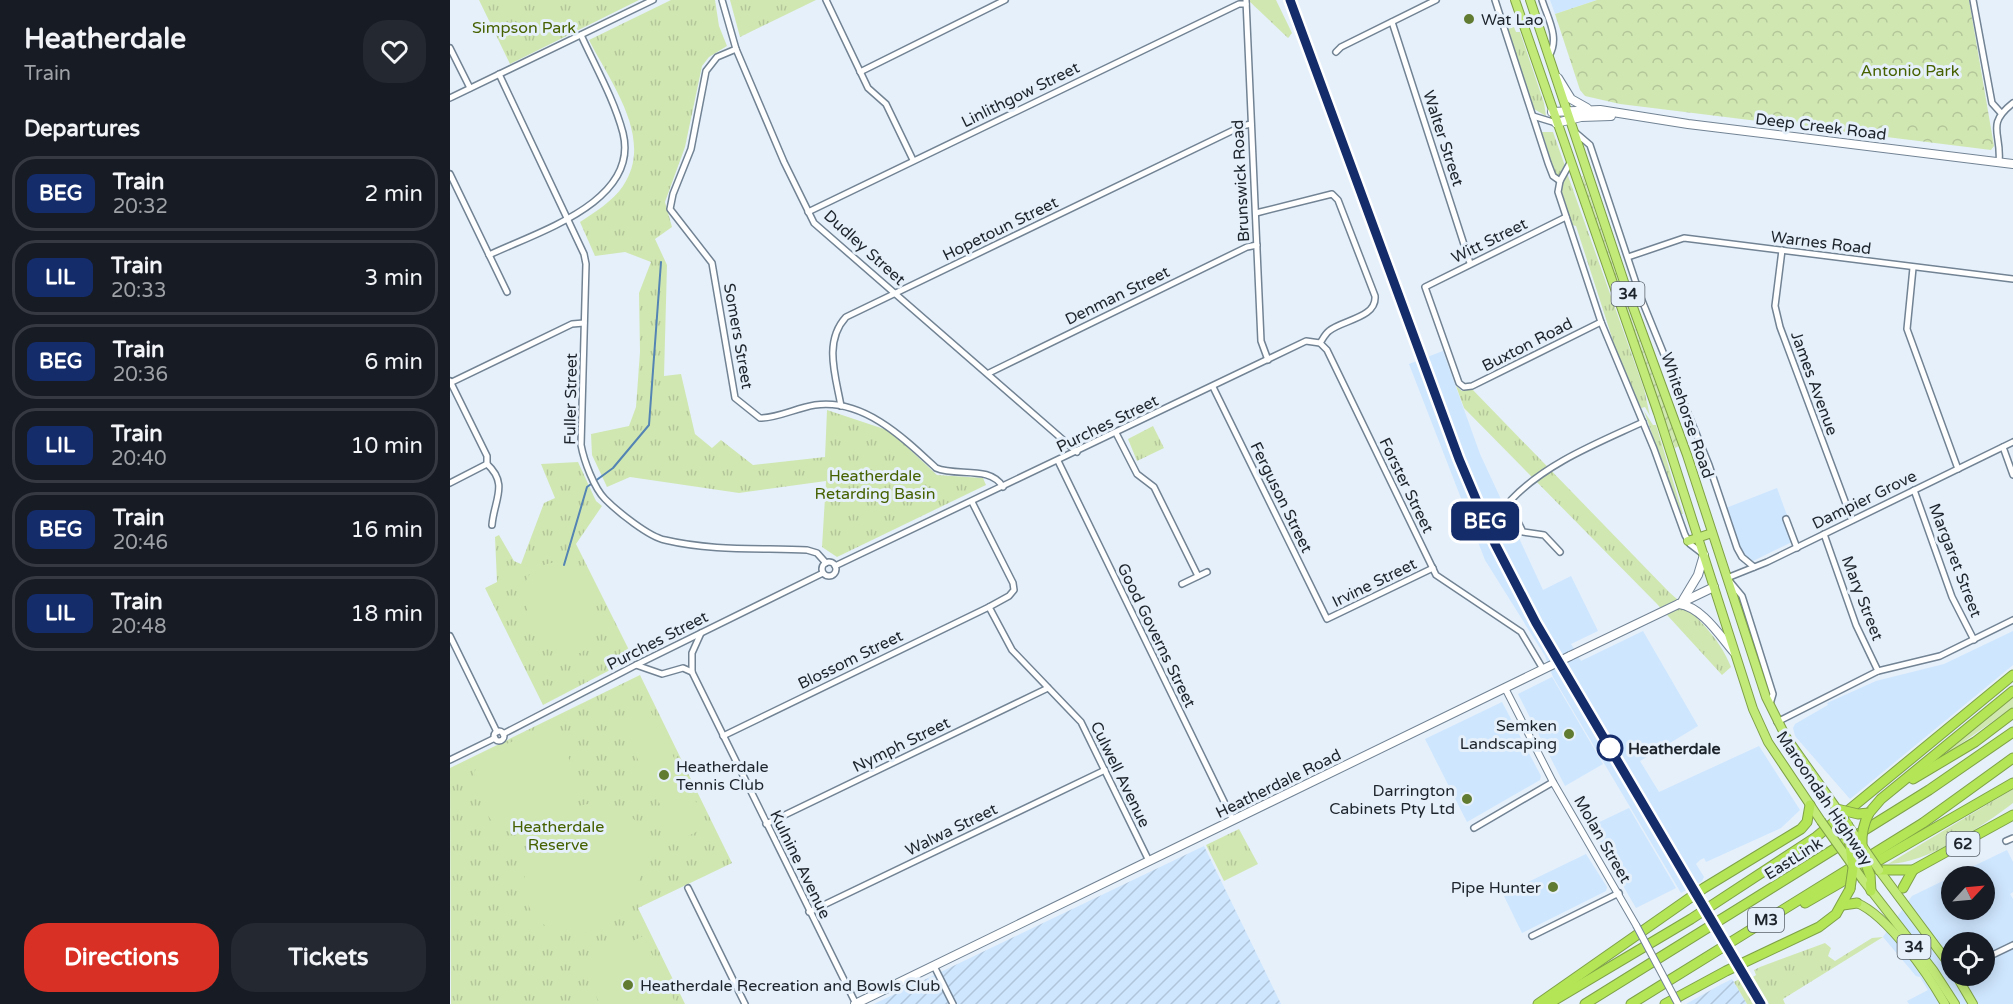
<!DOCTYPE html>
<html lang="en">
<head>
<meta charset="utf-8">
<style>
	:root { --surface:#171b24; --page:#242831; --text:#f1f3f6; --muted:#9ea1a6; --line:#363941; --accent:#d93025 }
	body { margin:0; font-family:"Varela Round",sans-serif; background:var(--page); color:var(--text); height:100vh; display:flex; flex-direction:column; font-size:22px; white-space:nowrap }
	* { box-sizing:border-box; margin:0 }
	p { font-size:20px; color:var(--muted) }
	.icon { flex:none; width:33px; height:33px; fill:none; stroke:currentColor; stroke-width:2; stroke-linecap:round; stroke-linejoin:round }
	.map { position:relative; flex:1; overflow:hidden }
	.sheet { display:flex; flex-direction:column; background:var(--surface); width:450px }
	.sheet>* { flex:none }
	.badge { padding:0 12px; border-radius:9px; font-size:21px; line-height:39px }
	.needle { width:39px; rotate:64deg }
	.tools { position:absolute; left:1491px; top:866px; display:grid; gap:12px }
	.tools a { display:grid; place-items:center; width:54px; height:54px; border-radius:50%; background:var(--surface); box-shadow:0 3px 15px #0003; font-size:30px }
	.map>.badge { position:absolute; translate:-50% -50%; box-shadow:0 0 0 3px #fff }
	h2 { padding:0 24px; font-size:22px; line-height:54px }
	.round { display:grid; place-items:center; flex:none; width:63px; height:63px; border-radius:24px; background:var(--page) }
	.head { display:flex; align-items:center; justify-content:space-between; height:102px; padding:0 24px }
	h1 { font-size:28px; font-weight:800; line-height:45px }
	.action { display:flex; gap:12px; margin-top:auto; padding:12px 24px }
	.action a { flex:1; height:69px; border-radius:24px; background:var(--accent); color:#fff; font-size:24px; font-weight:800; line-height:69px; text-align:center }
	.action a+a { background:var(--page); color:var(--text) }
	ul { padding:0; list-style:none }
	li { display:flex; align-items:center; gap:18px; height:75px; margin:0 12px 9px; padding:0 12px; border:3px solid var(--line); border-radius:24px }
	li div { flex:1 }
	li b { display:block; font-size:22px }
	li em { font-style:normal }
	li .badge { min-width:66px; font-weight:700; text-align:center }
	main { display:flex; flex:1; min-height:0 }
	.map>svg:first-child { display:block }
	.built { fill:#cee6fe; fill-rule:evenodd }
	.industrial { fill:url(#industrial-furrows) }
	.grass { fill:url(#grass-tufts) }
	.forest { fill:url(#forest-crowns) }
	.garden { fill:url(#garden-furrows) }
	.pitch { fill:#d1e7b2 }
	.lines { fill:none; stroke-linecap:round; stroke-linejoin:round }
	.stream { stroke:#5384b3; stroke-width:2 }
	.minor-casing { stroke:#728394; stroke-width:8 }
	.tertiary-casing { stroke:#728394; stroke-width:8 }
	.secondary-casing { stroke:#728394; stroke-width:10 }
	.trunk-casing { stroke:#7fa147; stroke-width:10 }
	.motorway-casing { stroke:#7fa147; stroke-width:11 }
	.minor { stroke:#fff; stroke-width:5 }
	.tertiary { stroke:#fff; stroke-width:6 }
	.secondary { stroke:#fff; stroke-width:8 }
	.trunk { stroke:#c2ea78; stroke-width:8 }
	.motorway { stroke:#b3e556; stroke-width:9 }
	.rail-casing { stroke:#3c424a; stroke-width:4.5 }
	.rail { stroke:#e5f0fb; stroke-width:2; stroke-dasharray:7; stroke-linecap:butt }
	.tertiary-bridge-casing { stroke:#728394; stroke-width:8; stroke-linecap:butt }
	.secondary-bridge-casing { stroke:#728394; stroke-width:10; stroke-linecap:butt }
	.trunk-bridge-casing { stroke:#7fa147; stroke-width:10; stroke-linecap:butt }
	.motorway-bridge-casing { stroke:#7fa147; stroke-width:11; stroke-linecap:butt }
	.tertiary-bridge { stroke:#fff; stroke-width:6 }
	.secondary-bridge { stroke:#fff; stroke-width:8 }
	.trunk-bridge { stroke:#c2ea78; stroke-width:8 }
	.motorway-bridge { stroke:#b3e556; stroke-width:9 }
	.line-casing { stroke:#fff; stroke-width:14 }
	.line { stroke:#152c6b; stroke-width:9 }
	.poi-dot { fill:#617c31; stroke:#e5f0fb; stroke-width:2 }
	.stop-dot { fill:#fff; stroke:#152c6b; stroke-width:3 }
	.labels { text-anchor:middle; stroke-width:6; stroke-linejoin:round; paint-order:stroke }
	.shield { fill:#e5f0fb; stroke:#5a6169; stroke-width:1.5 }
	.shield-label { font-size:15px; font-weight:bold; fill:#1e242b }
	.poi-label { font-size:16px; fill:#1e242b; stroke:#e5f0fb; text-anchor:start }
	.park-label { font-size:16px; fill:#466100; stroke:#e5f0fb }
	.street-label { font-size:16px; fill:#1e242b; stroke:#e5f0fb }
	.stop-label { font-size:16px; font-weight:bold; fill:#1e242b; stroke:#e5f0fb; text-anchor:start }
</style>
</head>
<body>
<main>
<section class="sheet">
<div class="head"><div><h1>Heatherdale</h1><p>Train</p></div><a class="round"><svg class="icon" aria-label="heart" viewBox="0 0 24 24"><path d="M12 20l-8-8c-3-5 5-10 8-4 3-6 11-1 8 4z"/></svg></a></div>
<h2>Departures</h2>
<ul>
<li><span class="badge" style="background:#152c6b;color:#fff">BEG</span><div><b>Train</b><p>20:32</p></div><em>2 min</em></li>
<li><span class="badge" style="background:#152c6b;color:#fff">LIL</span><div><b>Train</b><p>20:33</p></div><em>3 min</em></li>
<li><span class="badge" style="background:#152c6b;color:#fff">BEG</span><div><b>Train</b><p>20:36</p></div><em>6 min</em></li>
<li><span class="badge" style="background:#152c6b;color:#fff">LIL</span><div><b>Train</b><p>20:40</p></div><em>10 min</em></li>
<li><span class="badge" style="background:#152c6b;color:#fff">BEG</span><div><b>Train</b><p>20:46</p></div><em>16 min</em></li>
<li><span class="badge" style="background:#152c6b;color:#fff">LIL</span><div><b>Train</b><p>20:48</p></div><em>18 min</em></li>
</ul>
<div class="action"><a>Directions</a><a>Tickets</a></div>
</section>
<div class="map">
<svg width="1563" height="1004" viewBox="0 0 1563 1004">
	<defs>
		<pattern id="industrial-furrows" width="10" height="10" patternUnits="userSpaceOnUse" patternTransform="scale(1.5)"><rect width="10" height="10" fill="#cee6fe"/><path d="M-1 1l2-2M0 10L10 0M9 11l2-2" fill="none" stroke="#b0c5da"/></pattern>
		<pattern id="grass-tufts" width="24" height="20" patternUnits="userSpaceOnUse" patternTransform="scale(1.5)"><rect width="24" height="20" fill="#d1e7b2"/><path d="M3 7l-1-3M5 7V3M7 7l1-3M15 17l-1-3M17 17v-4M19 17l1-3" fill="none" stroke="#b3c699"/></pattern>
		<pattern id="forest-crowns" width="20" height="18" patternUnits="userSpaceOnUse" patternTransform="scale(1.5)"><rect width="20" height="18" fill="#d1e7b2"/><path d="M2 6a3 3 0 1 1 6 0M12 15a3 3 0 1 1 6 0" fill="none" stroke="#b3c699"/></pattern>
		<pattern id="garden-furrows" width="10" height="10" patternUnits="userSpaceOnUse" patternTransform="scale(1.5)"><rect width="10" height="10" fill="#d1e7b2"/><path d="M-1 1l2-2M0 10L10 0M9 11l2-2" fill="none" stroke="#b3c699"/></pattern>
	</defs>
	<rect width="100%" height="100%" fill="#e5f0fb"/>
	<!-- built -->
	<g class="built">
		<polygon points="1100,0 1147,0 1105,14"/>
		<polygon points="993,351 1030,454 1093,590 1121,576 1148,631 1121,644 1131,661 1193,631 1248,726 1190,761 1209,792 1309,746 1350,810 1331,828 1256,862 1254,858 1250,860 1246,864 1254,877 1252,881 1231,893 1103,677 1095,656 1035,560 959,364"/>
		<polygon points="1327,488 1346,540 1303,561 1294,557 1276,508"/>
		<polygon points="1563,631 1563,665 1400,799 1345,736 1343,728 1345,724 1378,705 1377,703 1426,681 1494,664"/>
		<polygon points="1102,677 1153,764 1115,786 1068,694"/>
		<polygon points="1052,702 1091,776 1090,780 1017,822 975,739"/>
		<polygon points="1179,808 1226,888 1186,908 1139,827"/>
		<path d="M1557,850L1563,862V892L1560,894L1563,899V1004H1459L1457,1001L1478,990L1470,977L1466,976L1433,937L1462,896L1501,877L1502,909H1534V876H1503ZM1502,942H1534V975H1502Z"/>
		<polygon points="1136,854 1157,887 1156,891 1072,933 1053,894"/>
		<polygon points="1303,977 1319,1004 1307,1004 1294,983"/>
	</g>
	<!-- industrial -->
	<g class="industrial">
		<polygon points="754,846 831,1004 424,1004"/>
		<polygon points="1282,979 1297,1004 1236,1004 1270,985"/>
	</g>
	<!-- grass -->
	<g class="grass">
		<polygon points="29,0 189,0 60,64"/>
		<path d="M221,0H265L269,26L277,46L259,57L252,66L235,147L215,202L222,227L205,239L217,265L214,376L231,374L245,434L262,448L271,440L303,465L375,457L377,410L440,431L487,475L533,478L536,485L387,557L372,547L376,481L289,493L180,477L157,487L142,455L141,434L179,426L186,407L190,352L189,293L201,262L175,252L145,256L130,222C145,212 163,201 173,186C205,139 160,82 139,40Z"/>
		<polygon points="280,0 366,0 290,37"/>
		<polygon points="798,0 826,0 842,33 838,38"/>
		<polygon points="1064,27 1066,32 1070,32 1094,103 1096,116 1084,109 1058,29"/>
		<polygon points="1092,132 1103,132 1115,166 1109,177 1105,173"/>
		<polygon points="1117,173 1194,389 1200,416 1195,407 1191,408 1166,350 1126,226 1122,225 1111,189"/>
		<path d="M1006,386L1012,391L1022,389L1219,592C1243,613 1269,636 1281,667L1272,675L1207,604L1014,408Z"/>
		<polygon points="1194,411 1203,425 1206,425 1233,514 1230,514"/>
		<polygon points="703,426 714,448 687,461 678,439"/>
		<polygon points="128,462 146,501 152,506 126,544 183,658 93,705 35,588 47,582 45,537 49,535 64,561 71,564 94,503 105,498 91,464"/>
		<polygon points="190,675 282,863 188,908 235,1004 1,1004 0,768"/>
		<polygon points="1563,694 1563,707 1498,753 1496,750"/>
		<path d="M1563,789V803C1533,826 1476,864 1438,864Z"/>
		<polygon points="789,829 808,864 774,881 756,845"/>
		<polygon points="1433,937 1333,999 1335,1004 1319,1004 1303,977 1306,975 1304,970 1310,967 1375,943 1381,948 1378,956 1385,961 1422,938"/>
		<polygon points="1291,978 1307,1004 1297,1004 1284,982"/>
	</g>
	<!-- forest -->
	<polygon class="forest" points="1147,0 1519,0 1544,146 1541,150 1170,104 1135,96 1130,90 1105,14"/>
	<!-- garden -->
	<polygon class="garden" points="1132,176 1133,176 1181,318 1229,446 1225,448 1141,213"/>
	<!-- pitch -->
	<g class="pitch">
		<path d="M109,562C113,563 119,564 122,566C151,582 162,659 115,655C108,655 99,649 93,647C77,616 54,567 109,562Z"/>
		<polygon points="200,710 258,826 228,841 171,725"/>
		<path d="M90,735C118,738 132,777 116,800C110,810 96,817 86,823C43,850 33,809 24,773C35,748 64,739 90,735Z"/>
		<path d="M151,803C250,820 161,975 93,924C58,897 78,838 108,816C121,807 136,803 151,803Z"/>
		<polygon points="193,936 226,1004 150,1004 131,966"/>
	</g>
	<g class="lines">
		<!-- stream -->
		<polyline class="stream" points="114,565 137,487 163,468 199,425 211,262"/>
		<defs>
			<g id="minor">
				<polyline points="272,0 286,49 334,162 364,223 627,452"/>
				<polyline points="376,0 418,88 436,104 463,160"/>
				<polyline points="796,0 811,341 818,360"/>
				<polyline points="1045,0 1098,163 1103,176 1110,181"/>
				<path d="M1092,0C1098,19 1110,38 1099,56"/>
				<polyline points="1523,0 1542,103 1551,113"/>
				<polyline points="942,22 1020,263"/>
				<polyline points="0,48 20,88"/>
				<path d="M286,49L267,57L256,71L241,149L223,194L220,209L262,263L285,398L310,418C328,418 346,408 365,405C413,398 454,438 486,468C507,477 540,465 553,487"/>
				<polyline points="886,52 891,47 986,0"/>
				<polyline points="410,72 555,0"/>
				<path d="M49,74L134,254L136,264L131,445C134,461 144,488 155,499C168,512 199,537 215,540C261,551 310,548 357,550L367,553L376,563"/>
				<polyline points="0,98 203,0"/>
				<polyline points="1083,116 1106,123"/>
				<polyline points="1126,133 1140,145 1191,298 1259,465 1287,548 1292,557 1304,567"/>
				<path d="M1549,162C1552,133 1535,125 1563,103"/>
				<polyline points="1120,163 1110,181 1108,192 1151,322 1204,449 1235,535 1240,544 1253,554"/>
				<polyline points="0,174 57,292"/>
				<polyline points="358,212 789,4 796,4"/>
				<polyline points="1116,217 975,287 1009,383 1014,387 1022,386 1151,322"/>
				<polyline points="1332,250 1325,306 1330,327 1402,520"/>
				<path d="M39,255C87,232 190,202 173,133C164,99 145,66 131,35"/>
				<polyline points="1178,257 1234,238 1563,279"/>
				<polyline points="1463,268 1457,329 1508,469"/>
				<polyline points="870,343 877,350 986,575 1071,632 1093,669"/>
				<polyline points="539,373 797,247 807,245"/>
				<path d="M0,381L37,456V464C59,484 44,500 42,525"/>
				<polyline points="0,383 122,324 134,323"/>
				<polyline points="763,387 877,619 983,568"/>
				<path d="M391,406C386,377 373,342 396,317L792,126L801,124"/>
				<polyline points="666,433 687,474 704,487 748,576"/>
				<polyline points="1553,447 1563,475"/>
				<polyline points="608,461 783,820"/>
				<polyline points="0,483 37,464"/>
				<polyline points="1464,490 1502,597 1524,640"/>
				<polyline points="522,502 563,583 564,590 559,596 539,607 562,650 631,722 699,861"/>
				<polyline points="1336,519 1347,548"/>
				<polyline points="1374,534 1406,625 1428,671"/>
				<path d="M1110,552L1094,535L1073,532L1062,510L1061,500C1096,463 1148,443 1193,422"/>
				<circle cx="379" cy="569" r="7"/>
				<path d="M385,566L856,341L870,343C873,339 875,334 879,331C892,320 927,318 925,296L888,200L882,194L806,213"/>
				<polyline points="732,584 757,572"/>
				<polyline points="251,633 242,653 242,672 406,1004"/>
				<polyline points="0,636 47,732"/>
				<polyline points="186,665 212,674 233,668 242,672"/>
				<polyline points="1320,704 1323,694 1292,596 1277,578 1317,562 1563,442"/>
				<polyline points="1327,722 1428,671 1490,656 1563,620"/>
				<circle cx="49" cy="736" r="5"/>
				<polyline points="53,734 186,665 373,573"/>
				<polyline points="273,736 539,607"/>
				<polyline points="0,760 45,738"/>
				<polyline points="316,824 598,688"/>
				<polyline points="1024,828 1103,782"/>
				<polyline points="1556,841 1563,838"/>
				<polyline points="238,888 295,1004"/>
				<polyline points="359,912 655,770"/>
				<polyline points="1082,936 1169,893"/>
				<polyline points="1534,959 1563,945"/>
				<polyline points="484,966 503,1004"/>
			</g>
			<polyline id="tertiary" points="1055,688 1103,782 1186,925"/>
			<g id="secondary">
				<polyline points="1108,78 1121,99 1137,108"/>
				<polyline points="1102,112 1150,110 1238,124 1563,164"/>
				<polyline points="1106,123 1131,117 1161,116"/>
				<polyline points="1233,600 1248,575 1254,555"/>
				<path d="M1229,604C1252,607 1270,636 1284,652"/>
				<polyline points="1120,656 1264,587"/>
				<polyline points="405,1004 1106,663"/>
			</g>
			<g id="trunk">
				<polyline points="1065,0 1208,413 1303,709 1318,742 1371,821"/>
				<polyline points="1080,0 1176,288 1237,455 1316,697 1336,737 1387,809"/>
				<polyline points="1238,541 1262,533"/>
				<polyline points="1429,870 1502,968"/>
				<polyline points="1413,880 1483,970 1505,1004"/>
				<path d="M1407,903C1438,916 1478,974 1495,1004"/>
				<polyline points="1506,975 1523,1004"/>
			</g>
			<g id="motorway">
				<polyline points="1463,779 1525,742 1563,713"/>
				<polyline points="1419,813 1431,799 1563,691"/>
				<polyline points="1429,870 1463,870 1563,815"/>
				<polyline points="1420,875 1421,891"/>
				<polyline points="1453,888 1463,870"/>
				<polyline points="1355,903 1563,783"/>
				<polyline points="1393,905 1407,903"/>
				<polyline points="1088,1004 1254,888 1351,829 1357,822 1360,805"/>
				<polyline points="1098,1004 1241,919 1366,837 1563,675"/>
				<polyline points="1135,1004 1479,790 1563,732"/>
				<polyline points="1181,1004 1473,823 1563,758"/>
				<polyline points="1215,1004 1276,971 1369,927 1386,914 1400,889"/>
			</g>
		</defs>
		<!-- minor casing -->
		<use href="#minor" class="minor-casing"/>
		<!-- tertiary casing -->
		<use href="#tertiary" class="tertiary-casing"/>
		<!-- secondary casing -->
		<use href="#secondary" class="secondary-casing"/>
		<!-- trunk casing -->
		<use href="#trunk" class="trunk-casing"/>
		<!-- motorway casing -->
		<use href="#motorway" class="motorway-casing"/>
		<!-- minor -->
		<use href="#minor" class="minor"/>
		<!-- tertiary -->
		<use href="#tertiary" class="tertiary"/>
		<!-- secondary -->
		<use href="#secondary" class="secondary"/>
		<!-- trunk -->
		<use href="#trunk" class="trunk"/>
		<!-- motorway -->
		<use href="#motorway" class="motorway"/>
		<defs>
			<polyline id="rail" points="840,0 1009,460 1045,544 1086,623 1311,1004"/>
		</defs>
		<!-- rail casing -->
		<use href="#rail" class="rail-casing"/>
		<!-- rail -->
		<use href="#rail" class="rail"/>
		<defs>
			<polyline id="tertiary-bridge" points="1186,925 1228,1004"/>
			<polyline id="secondary-bridge" points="1106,663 1120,656"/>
			<g id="trunk-bridge">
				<polyline points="1387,809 1429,870"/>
				<polyline points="1371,821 1413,880"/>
			</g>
			<g id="motorway-bridge">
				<polyline points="1387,809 1408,814 1419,813"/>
				<path d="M1419,813C1408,835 1411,853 1420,875"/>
				<polyline points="1397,823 1403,868 1400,889"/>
			</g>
		</defs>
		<!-- tertiary-bridge casing -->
		<use href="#tertiary-bridge" class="tertiary-bridge-casing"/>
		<!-- secondary-bridge casing -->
		<use href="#secondary-bridge" class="secondary-bridge-casing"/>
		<!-- trunk-bridge casing -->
		<use href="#trunk-bridge" class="trunk-bridge-casing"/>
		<!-- motorway-bridge casing -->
		<use href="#motorway-bridge" class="motorway-bridge-casing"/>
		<!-- tertiary-bridge -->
		<use href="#tertiary-bridge" class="tertiary-bridge"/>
		<!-- secondary-bridge -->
		<use href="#secondary-bridge" class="secondary-bridge"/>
		<!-- trunk-bridge -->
		<use href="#trunk-bridge" class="trunk-bridge"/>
		<!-- motorway-bridge -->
		<use href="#motorway-bridge" class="motorway-bridge"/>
	</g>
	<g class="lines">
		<defs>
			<polyline id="line" points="840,0 1009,459 1045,544 1086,623 1311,1004"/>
		</defs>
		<!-- line casing -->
		<use href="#line" class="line-casing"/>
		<!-- line -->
		<use href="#line" class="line"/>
	</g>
	<!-- markers -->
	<g class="poi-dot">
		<circle cx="1019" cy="19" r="6"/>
		<circle cx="1119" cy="734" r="6"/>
		<circle cx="214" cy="775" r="6"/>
		<circle cx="1017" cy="799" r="6"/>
		<circle cx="1103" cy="887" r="6"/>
		<circle cx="178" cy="985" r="6"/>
	</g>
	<circle class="stop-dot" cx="1160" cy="748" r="12"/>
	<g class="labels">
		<!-- shield labels -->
		<g class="shield">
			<rect x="1161.5" y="282" width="33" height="24" rx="4.5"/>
			<rect x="1496.5" y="832" width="33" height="24" rx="4.5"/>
			<rect x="1298" y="908" width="36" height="24" rx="4.5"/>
			<rect x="1447.5" y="935" width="33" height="24" rx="4.5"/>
		</g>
		<g class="shield-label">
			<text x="1178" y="299">34</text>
			<text x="1513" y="849">62</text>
			<text x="1316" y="925">M3</text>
			<text x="1464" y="952">34</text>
		</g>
		<!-- poi labels -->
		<g class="poi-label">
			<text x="1031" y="25">Wat Lao</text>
			<text x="1107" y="731" text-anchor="end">Semken<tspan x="1107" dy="18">Landscaping</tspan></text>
			<text x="226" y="772">Heatherdale<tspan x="226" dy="18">Tennis Club</tspan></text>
			<text x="1005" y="796" text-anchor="end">Darrington<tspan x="1005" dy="18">Cabinets Pty Ltd</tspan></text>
			<text x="1091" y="893" text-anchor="end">Pipe Hunter</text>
			<text x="190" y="991">Heatherdale Recreation and Bowls Club</text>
		</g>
		<!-- park labels -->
		<g class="park-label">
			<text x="74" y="33">Simpson Park</text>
			<text x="1460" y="76">Antonio Park</text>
			<text x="425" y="481">Heatherdale<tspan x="425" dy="18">Retarding Basin</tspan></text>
			<text x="108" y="832">Heatherdale<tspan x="108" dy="18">Reserve</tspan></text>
		</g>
		<!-- street labels -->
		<g class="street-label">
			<text transform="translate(570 94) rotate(-26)" y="6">Linlithgow Street</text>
			<text transform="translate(1371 126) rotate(7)" y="6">Deep Creek Road</text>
			<text transform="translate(994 138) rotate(72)" y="6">Walter Street</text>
			<text transform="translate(790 181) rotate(-93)" y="6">Brunswick Road</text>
			<text transform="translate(550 228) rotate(-26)" y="6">Hopetoun Street</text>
			<text transform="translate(1039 240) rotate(-26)" y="6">Witt Street</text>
			<text transform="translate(1371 242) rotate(7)" y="6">Warnes Road</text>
			<text transform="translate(415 247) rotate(42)" y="6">Dudley Street</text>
			<text transform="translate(667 295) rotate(-26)" y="6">Denman Street</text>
			<text transform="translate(289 336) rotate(80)" y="6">Somers Street</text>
			<text transform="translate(1077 344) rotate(-27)" y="6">Buxton Road</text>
			<text transform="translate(1365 383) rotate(70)" y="6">James Avenue</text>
			<text transform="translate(120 399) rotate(-89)" y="6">Fuller Street</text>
			<text transform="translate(1238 415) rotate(71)" y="6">Whitehorse Road</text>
			<text transform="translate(657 423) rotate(-26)" y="6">Purches Street</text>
			<text transform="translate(957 485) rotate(64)" y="6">Forster Street</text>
			<text transform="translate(832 497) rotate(64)" y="6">Ferguson Street</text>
			<text transform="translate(1414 499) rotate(-26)" y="6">Dampier Grove</text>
			<text transform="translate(1506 560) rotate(69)" y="6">Margaret Street</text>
			<text transform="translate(924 582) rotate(-26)" y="6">Irvine Street</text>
			<text transform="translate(1413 598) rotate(69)" y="6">Mary Street</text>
			<text transform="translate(707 635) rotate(64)" y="6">Good Governs Street</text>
			<text transform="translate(207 640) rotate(-27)" y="6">Purches Street</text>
			<text transform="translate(400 659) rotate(-26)" y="6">Blossom Street</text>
			<text transform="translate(451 744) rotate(-26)" y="6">Nymph Street</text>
			<text transform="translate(671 774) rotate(64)" y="6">Culwell Avenue</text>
			<text transform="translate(828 783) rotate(-26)" y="6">Heatherdale Road</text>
			<text transform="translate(1375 798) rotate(56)" y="6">Maroondah Highway</text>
			<text transform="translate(501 829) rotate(-26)" y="6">Walwa Street</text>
			<text transform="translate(1153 839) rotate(60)" y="6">Molan Street</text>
			<text transform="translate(1343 858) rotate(-32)" y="6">EastLink</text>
			<text transform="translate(351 864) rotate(64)" y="6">Kulnine Avenue</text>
		</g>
		<!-- stop labels -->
		<g class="stop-label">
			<text x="1178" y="754">Heatherdale</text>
		</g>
	</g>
</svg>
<div class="tools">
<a><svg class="needle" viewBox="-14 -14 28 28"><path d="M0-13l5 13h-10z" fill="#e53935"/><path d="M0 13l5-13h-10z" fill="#9ea1a6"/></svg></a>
<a><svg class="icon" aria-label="locate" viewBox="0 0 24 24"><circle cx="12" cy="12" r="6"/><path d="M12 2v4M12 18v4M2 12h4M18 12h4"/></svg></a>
</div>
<b class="badge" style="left:1035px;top:521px;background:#152c6b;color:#fff">BEG</b>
</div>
</main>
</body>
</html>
